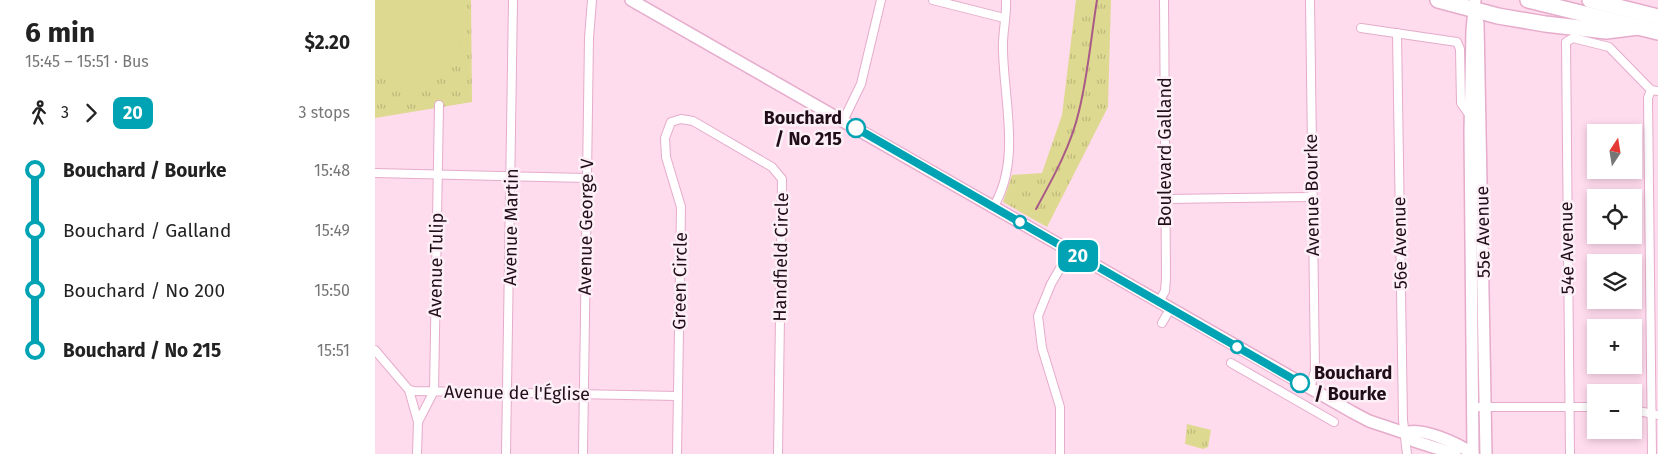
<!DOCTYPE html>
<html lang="en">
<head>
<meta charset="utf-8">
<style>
	:root { --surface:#fff; --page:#f6f6f6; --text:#222; --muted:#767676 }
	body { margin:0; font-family:"Fira Sans",sans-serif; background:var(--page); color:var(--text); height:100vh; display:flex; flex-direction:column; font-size:19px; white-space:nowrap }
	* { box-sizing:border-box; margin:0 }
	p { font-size:16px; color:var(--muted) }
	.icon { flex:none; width:28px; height:28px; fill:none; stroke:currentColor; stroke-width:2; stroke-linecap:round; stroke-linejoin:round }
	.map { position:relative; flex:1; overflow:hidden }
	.drawer { display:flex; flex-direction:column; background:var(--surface); width:375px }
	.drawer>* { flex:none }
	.badge { padding:0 10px; border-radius:8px; font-size:18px; line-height:32px }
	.needle { width:32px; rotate:12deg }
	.buttons { position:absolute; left:1212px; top:124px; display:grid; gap:10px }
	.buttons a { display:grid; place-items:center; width:55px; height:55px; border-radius:0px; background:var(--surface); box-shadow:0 2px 8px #0003; font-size:25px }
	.map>.badge { position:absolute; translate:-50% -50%; box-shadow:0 0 0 2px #fff }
	.legs { display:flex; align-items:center; gap:8px; height:55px; padding:0 25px; font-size:16px }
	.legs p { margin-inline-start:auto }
	.summary { display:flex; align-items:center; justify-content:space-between; height:85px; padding:0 25px }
	h1 { font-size:28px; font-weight:700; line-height:38px }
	ul { padding:0 25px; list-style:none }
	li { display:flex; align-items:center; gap:18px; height:60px; font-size:19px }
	li i { display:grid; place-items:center; width:8px; height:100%; margin:0 6px; background:currentColor }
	li i::after { content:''; width:12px; height:12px; margin:-6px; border:4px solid; border-radius:50%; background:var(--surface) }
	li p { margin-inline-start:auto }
	li:first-child i { background:linear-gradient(#0000 50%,currentColor 0) }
	li:last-child i { background:linear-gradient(currentColor 50%,#0000 0) }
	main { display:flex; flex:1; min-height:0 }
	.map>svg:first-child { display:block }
	.park { fill:url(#park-tufts) }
	.pitch { fill:#ded990 }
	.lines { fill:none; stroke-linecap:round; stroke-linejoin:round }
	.stream { stroke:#a95b88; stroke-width:2 }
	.street-casing { stroke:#e5accb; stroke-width:10 }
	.secondary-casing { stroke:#e5accb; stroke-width:14 }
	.highway-casing { stroke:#e5accb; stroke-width:18 }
	.street { stroke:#fff; stroke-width:8 }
	.secondary { stroke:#fff; stroke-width:11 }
	.highway { stroke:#fff; stroke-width:15 }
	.line-1-casing { stroke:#fff; stroke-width:11 }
	.line-1 { stroke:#00a3b4; stroke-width:8 }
	.stop-1-dot { fill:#fff; stroke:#00a3b4; stroke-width:2.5 }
	.labels { text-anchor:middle; stroke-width:5; stroke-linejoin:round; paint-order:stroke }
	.stop-label { font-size:18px; font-weight:bold; fill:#210d18; stroke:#fcf0f6; text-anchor:end }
	.street-label { font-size:18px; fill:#210d18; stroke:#fcf0f6 }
</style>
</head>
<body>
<main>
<section class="drawer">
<div class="summary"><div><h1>6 min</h1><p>15:45 – 15:51 · Bus</p></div><b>$2.20</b></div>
<div class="legs"><svg class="icon" aria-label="walk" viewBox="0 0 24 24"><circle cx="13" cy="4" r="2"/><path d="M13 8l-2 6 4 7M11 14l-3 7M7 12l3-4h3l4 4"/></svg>3<svg class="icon" aria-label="forward" viewBox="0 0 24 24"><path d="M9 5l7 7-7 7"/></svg><b class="badge" style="background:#00a3b4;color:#fff">20</b><p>3 stops</p></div>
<ul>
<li><i style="color:#00a3b4"></i><b>Bouchard / Bourke</b><p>15:48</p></li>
<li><i style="color:#00a3b4"></i><span>Bouchard / Galland</span><p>15:49</p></li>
<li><i style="color:#00a3b4"></i><span>Bouchard / No 200</span><p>15:50</p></li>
<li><i style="color:#00a3b4"></i><b>Bouchard / No 215</b><p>15:51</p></li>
</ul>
</section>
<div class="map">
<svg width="1283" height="454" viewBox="0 0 1283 454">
	<defs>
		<pattern id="park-tufts" width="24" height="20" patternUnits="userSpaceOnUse" patternTransform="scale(1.25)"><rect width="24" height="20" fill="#ded990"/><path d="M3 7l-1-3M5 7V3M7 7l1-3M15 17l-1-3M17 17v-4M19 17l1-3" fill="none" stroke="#beb97b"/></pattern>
	</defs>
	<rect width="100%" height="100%" fill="#ffdbee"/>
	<!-- park -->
	<g class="park">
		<polygon points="0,0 96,0 97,102 0,118"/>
		<polygon points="701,0 736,0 733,107 672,227 628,202 637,175 667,173 687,115"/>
		<polygon points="812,424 836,430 833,447 828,449 810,444"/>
	</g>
	<!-- pitch -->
	<path class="pitch" d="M0,0H87C95,47 77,73 34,92L0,62Z"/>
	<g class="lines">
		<!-- stream -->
		<path class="stream" d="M661,209C678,178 696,146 704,111C713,75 716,37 722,0"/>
		<defs>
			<g id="street">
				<polyline points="558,0 629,18"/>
				<polyline points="986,28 1082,42 1085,49 1086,103 1095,116"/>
				<polyline points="1022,33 1028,420 1032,454"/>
				<polyline points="1276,90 1273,98 1277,454"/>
				<polyline points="468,121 486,84 506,0"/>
				<polyline points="0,173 212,178"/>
				<polyline points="791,199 938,197"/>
				<path d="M619,206C646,160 629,102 628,50C627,34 632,16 631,0"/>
				<polyline points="784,302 790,291 791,278 789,0"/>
				<polyline points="787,323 795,309"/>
				<polyline points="0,350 34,390 39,391 303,396"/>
				<polyline points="856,363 959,422"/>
				<polyline points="935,388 940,371 935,0"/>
				<polyline points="34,390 43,422 42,454"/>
				<polyline points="1098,407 1221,407"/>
				<polyline points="1259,410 1283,415"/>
				<polyline points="43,422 59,391 64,105"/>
				<polyline points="131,454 138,0"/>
				<polyline points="208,454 214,38 217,0"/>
				<polyline points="302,454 306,207 291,157 290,138 296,122 306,119 318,121 397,167 407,179 403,454"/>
				<polyline points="685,454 685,407 667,348 663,316 676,284 695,251"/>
				<polyline points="1195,454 1191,42 1198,38 1234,47 1276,90 1283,91"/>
			</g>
			<g id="secondary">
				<polyline points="256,0 977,412 994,421 1030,433 1039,441 1080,454"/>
				<polyline points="1103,23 1111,454"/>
				<path d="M1030,433C1046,426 1084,444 1098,454"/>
				<polyline points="1098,454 1095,132 1097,30 1100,0"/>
			</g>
			<g id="highway">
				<polyline points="1063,0 1123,16 1170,24 1231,31 1263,27"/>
				<polyline points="1153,0 1283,32"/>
				<polyline points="1215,0 1283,17"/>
			</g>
		</defs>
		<!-- street casing -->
		<use href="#street" class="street-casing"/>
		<!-- secondary casing -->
		<use href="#secondary" class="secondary-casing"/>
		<!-- highway casing -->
		<use href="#highway" class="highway-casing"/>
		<!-- street -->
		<use href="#street" class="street"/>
		<!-- secondary -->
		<use href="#secondary" class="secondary"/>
		<!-- highway -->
		<use href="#highway" class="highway"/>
	</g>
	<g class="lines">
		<defs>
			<polyline id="line-1" points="481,128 925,383"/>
		</defs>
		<!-- line-1 casing -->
		<use href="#line-1" class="line-1-casing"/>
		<!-- line-1 -->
		<use href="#line-1" class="line-1"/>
	</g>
	<!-- markers -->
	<g class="stop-1-dot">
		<circle cx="481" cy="128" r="9"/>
		<circle cx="645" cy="222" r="6"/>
		<circle cx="862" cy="347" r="6"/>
		<circle cx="925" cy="383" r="9"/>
	</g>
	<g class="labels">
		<!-- stop labels -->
		<g class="stop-label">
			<text x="467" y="124">Bouchard<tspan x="467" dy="21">/ No 215</tspan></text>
			<text x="939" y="379" text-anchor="start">Bouchard<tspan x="939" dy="21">/ Bourke</tspan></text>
		</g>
		<!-- street labels -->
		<g class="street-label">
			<text transform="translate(790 152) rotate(-90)" y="6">Boulevard Galland</text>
			<text transform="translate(937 195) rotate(-91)" y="6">Avenue Bourke</text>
			<text transform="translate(136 227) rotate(-89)" y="6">Avenue Martin</text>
			<text transform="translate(211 227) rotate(-89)" y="6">Avenue George V</text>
			<text transform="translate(1108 232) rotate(-91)" y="6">55e Avenue</text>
			<text transform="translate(1025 243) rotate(-91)" y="6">56e Avenue</text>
			<text transform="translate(1192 248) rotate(-91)" y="6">54e Avenue</text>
			<text transform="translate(406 257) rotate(-89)" y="6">Handfield Circle</text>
			<text transform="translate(61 265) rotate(-89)" y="6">Avenue Tulip</text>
			<text transform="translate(305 281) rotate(-89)" y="6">Green Circle</text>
			<text transform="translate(142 393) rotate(1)" y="6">Avenue de l'Église</text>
		</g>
	</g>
</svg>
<div class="buttons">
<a><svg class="needle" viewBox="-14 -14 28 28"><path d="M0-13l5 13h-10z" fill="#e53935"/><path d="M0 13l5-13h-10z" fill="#767676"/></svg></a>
<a><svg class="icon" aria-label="locate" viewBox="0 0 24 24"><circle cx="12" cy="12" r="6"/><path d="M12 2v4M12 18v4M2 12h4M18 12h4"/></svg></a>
<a><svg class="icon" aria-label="layers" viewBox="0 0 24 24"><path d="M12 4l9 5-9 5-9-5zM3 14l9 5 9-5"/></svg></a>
<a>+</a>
<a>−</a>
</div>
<b class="badge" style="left:703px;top:256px;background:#00a3b4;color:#fff">20</b>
</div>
</main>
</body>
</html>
